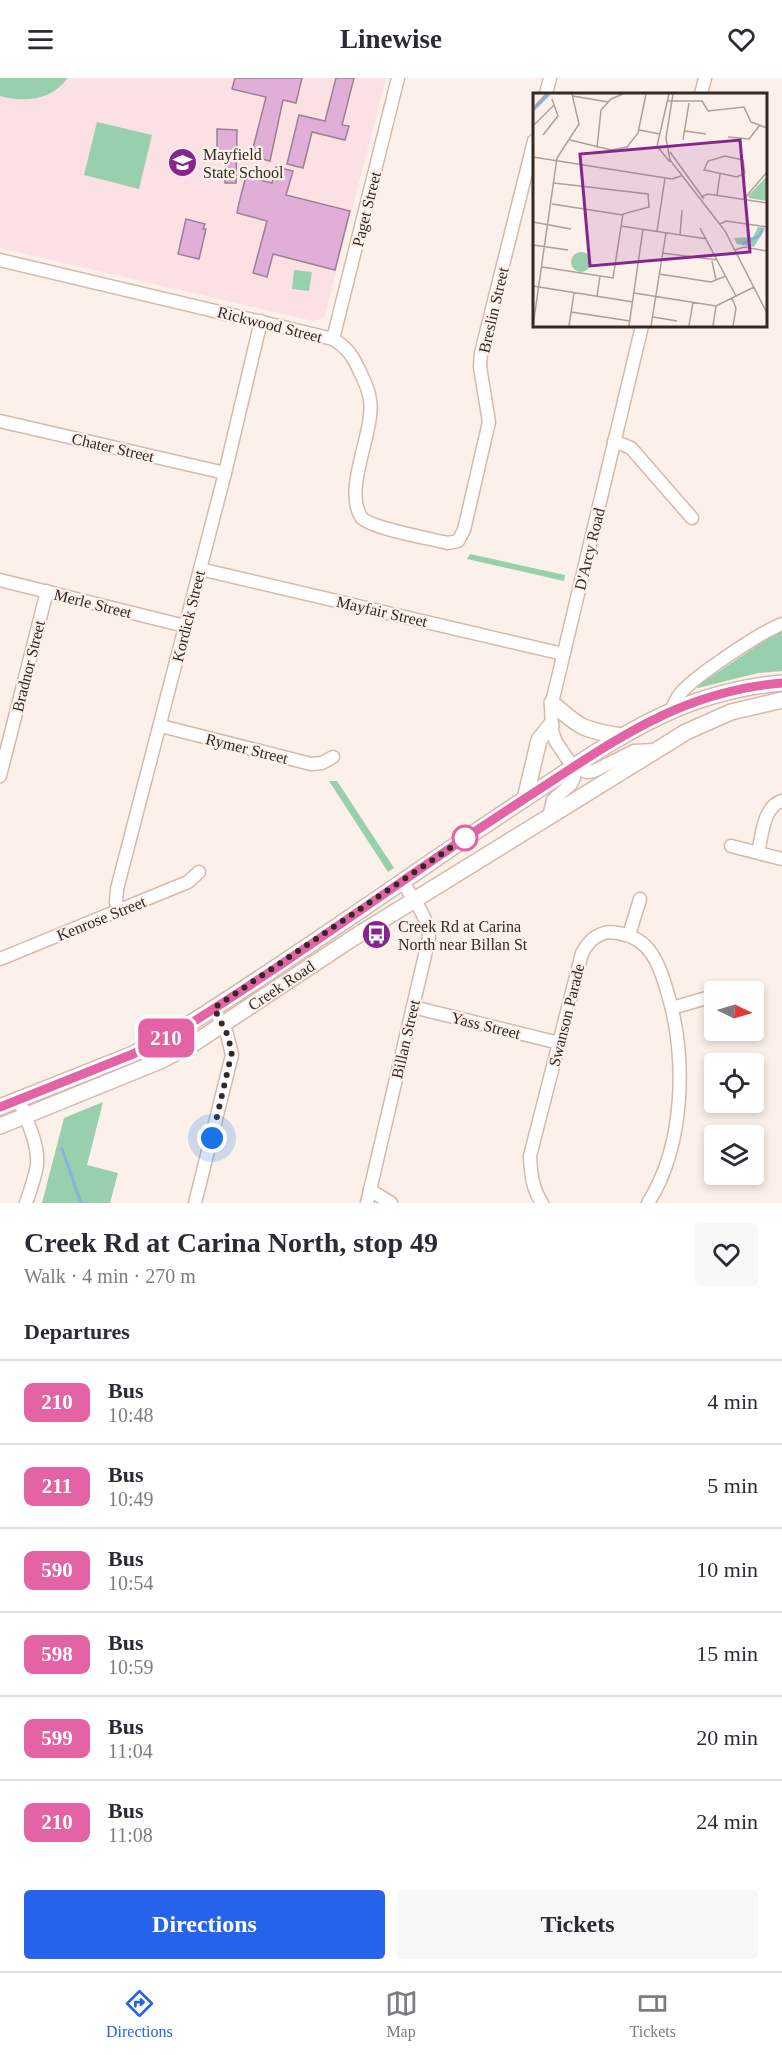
<!DOCTYPE html>
<html lang="en">
<head>
<meta charset="utf-8">
<style>
	:root { --surface:#fff; --page:#f7f7f7; --text:#2b2b33; --muted:#7c7c81; --line:#e1e1e2; --accent:#2563eb }
	body { margin:0; font-family:Georgia,serif; background:var(--page); color:var(--text); height:100vh; display:flex; flex-direction:column; font-size:22px; white-space:nowrap }
	* { box-sizing:border-box; margin:0 }
	p { font-size:20px; color:var(--muted) }
	.icon { flex:none; width:33px; height:33px; fill:none; stroke:currentColor; stroke-width:2; stroke-linecap:round; stroke-linejoin:round }
	.map { position:relative; height:1125px; overflow:hidden }
	.details { display:flex; flex-direction:column; background:var(--surface); flex:1 }
	.details>* { flex:none }
	.badge { padding:0 12px; border-radius:9px; font-size:21px; line-height:39px }
	.needle { width:39px; rotate:95deg }
	.controls { position:absolute; left:704px; top:903px; display:grid; gap:12px }
	.controls a { display:grid; place-items:center; width:60px; height:60px; border-radius:6px; background:var(--surface); box-shadow:0 3px 9px #0003; font-size:30px }
	.you { position:absolute; width:30px; height:30px; margin:-15px; border:4px solid #fff; border-radius:50%; background:#1a73e8; box-shadow:0 0 0 9px #1a73e833 }
	.map>.badge { position:absolute; translate:-50% -50%; box-shadow:0 0 0 3px #fff }
	h2 { padding:0 24px; font-size:22px; line-height:54px }
	.round { display:grid; place-items:center; flex:none; width:63px; height:63px; border-radius:6px; background:var(--page) }
	.head { display:flex; align-items:center; justify-content:space-between; height:102px; padding:0 24px }
	h1 { font-size:28px; font-weight:600; line-height:45px }
	.action { display:flex; gap:12px; margin-top:auto; padding:12px 24px }
	.action a { flex:1; height:69px; border-radius:6px; background:var(--accent); color:#fff; font-size:24px; font-weight:600; line-height:69px; text-align:center }
	.action a+a { background:var(--page); color:var(--text) }
	ul { padding:0; list-style:none }
	li { display:flex; align-items:center; gap:18px; height:84px; padding:0 24px; border-top:2px solid var(--line) }
	li div { flex:1 }
	li b { display:block; font-size:22px }
	li em { font-style:normal }
	li .badge { min-width:66px; font-weight:700; text-align:center }
	header { display:flex; justify-content:space-between; align-items:center; height:78px; padding:0 24px; background:var(--surface); font-size:27px; font-weight:600 }
	.tabs { display:flex; justify-content:space-around; align-items:center; height:84px; border-top:2px solid var(--line); background:var(--surface); font-size:16px; color:var(--muted) }
	.tabs a { display:grid; justify-items:center; gap:3px }
	.tabs .selected { color:var(--accent) }
	.map>svg:first-child { display:block }
	.education { fill:#fce1e4 }
	.green { fill:#98cfac }
	.lines { fill:none; stroke-linecap:round; stroke-linejoin:round }
	.stream { stroke:#89b2e0; stroke-width:3 }
	.building { fill:#e1aed8; stroke:#9a8295; stroke-width:1.5 }
	.minor-casing { stroke:#d7b9ab; stroke-width:15 }
	.major-casing { stroke:#d7b9ab; stroke-width:18 }
	.minor { stroke:#fff; stroke-width:12 }
	.major { stroke:#fff; stroke-width:15 }
	.line-casing { stroke:#fff; stroke-width:14 }
	.line { stroke:#e463a4; stroke-width:9 }
	.walk { stroke:#352924; stroke-width:6; stroke-dasharray:0 10.8 }
	.stop-dot { fill:#fff; stroke:#e463a4; stroke-width:3 }
	.labels { text-anchor:middle; stroke-width:4.5; stroke-linejoin:round; paint-order:stroke }
	.poi-label { font-size:16px; fill:#352924; stroke:#fcf0ea; text-anchor:start }
	.street-label { font-size:16px; fill:#352924; stroke:#fcf0ea }
	.inset-river { fill:none; stroke:#89b2e0; stroke-width:3 }
	.inset-road { fill:none; stroke:#aca09b; stroke-width:1.5 }
	.view { fill:#87248e; fill-opacity:0.15; stroke:#87248e; stroke-width:3 }
	.inset-edge { fill:none; stroke:#352924; stroke-width:3 }
</style>
</head>
<body>
<header><svg class="icon" aria-label="menu" viewBox="0 0 24 24"><path d="M4 6h16M4 12h16M4 18h16"/></svg>Linewise<svg class="icon" aria-label="heart" viewBox="0 0 24 24"><path d="M12 20l-8-8c-3-5 5-10 8-4 3-6 11-1 8 4z"/></svg></header>
<div class="map">
<svg width="782" height="1125" viewBox="0 0 782 1125">
	<rect width="100%" height="100%" fill="#fcf0ea"/>
	<!-- education -->
	<polygon class="education" points="0,0 386,0 325,237 323,240 313,243 0,170"/>
	<!-- green -->
	<g class="green">
		<path d="M0,0H68C51,22 26,25 0,18Z"/>
		<polygon points="97,44 152,57 139,111 84,97"/>
		<polygon points="294,192 312,194 309,213 292,211"/>
		<polygon points="470,476 565,497 564,503 467,481"/>
		<polygon points="782,553 782,593 758,595 698,610 697,608 773,557"/>
		<polygon points="337,703 394,790 388,794 329,703"/>
		<polygon points="103,1024 87,1087 118,1095 110,1125 42,1125 64,1040"/>
	</g>
	<g class="lines">
		<!-- stream -->
		<polyline class="stream" points="62,1071 81,1125"/>
	</g>
	<!-- building -->
	<g class="building">
		<polygon points="235,0 302,0 296,25 283,22 270,83 251,78 266,19 232,11"/>
		<polygon points="336,0 354,0 342,47 349,48 345,62 312,54 303,90 287,86 299,37 325,43"/>
		<polygon points="217,51 237,52 236,105 225,105 225,82 217,82"/>
		<polygon points="276,89 293,93 286,117 350,133 335,192 273,176 267,199 253,195 267,143 237,135 239,125 246,98 272,105"/>
		<polygon points="186,141 205,146 203,151 206,151 199,181 178,176"/>
	</g>
	<g class="lines">
		<defs>
			<g id="minor">
				<polyline points="546,16 550,0"/>
				<polyline points="701,16 705,0"/>
				<path d="M0,182L333,261C348,270 354,280 361,296C365,304 369,313 370,322C375,354 343,409 361,439C369,450 432,461 448,465L458,463L464,452L489,344L480,289L481,275L534,63"/>
				<polyline points="333,261 398,0"/>
				<polyline points="0,343 225,395"/>
				<polyline points="614,363 631,370 692,440"/>
				<polyline points="200,491 563,576"/>
				<polyline points="0,502 185,548"/>
				<path d="M671,633C674,627 676,621 680,616C693,599 761,554 782,546"/>
				<polyline points="161,648 311,686 322,685 333,679"/>
				<polyline points="573,689 587,694 594,693 634,673 655,672"/>
				<polyline points="0,698 47,513"/>
				<polyline points="549,739 553,722 571,706 574,700 573,689 556,664 552,653 551,629 642,248"/>
				<polyline points="731,768 782,781"/>
				<path d="M758,774C762,759 763,728 782,723"/>
				<polyline points="119,833 116,824 117,811 225,395 261,243"/>
				<polyline points="629,857 640,821"/>
				<polyline points="0,881 188,804 199,794"/>
				<polyline points="413,929 559,965"/>
				<polyline points="672,930 710,919"/>
				<path d="M19,1021C26,1042 39,1065 37,1087C35,1100 30,1113 26,1125"/>
				<polyline points="370,1112 391,1125"/>
				<polyline points="195,1125 232,977 227,956 214,930"/>
				<path d="M367,1125L429,860C429,840 413,820 402,804"/>
				<path d="M542,1125C532,1110 531,1096 530,1078L582,875C589,862 601,851 618,855C650,860 659,885 667,913C687,978 685,1067 648,1125"/>
			</g>
			<g id="major">
				<path d="M552,625C580,650 584,652 621,658"/>
				<polyline points="525,721 539,662 551,647"/>
				<path d="M0,1029L133,976L178,953C271,895 362,831 453,769C487,746 521,723 555,701C630,651 690,613 782,605"/>
				<polyline points="0,1048 160,983 193,966 353,860 686,654 731,634 782,622"/>
			</g>
		</defs>
		<!-- minor casing -->
		<use href="#minor" class="minor-casing"/>
		<!-- major casing -->
		<use href="#major" class="major-casing"/>
		<!-- minor -->
		<use href="#minor" class="minor"/>
		<!-- major -->
		<use href="#major" class="major"/>
	</g>
	<g class="lines">
		<defs>
			<path id="line" d="M0,1029L133,976L177,954C270,896 359,833 449,771C484,747 520,724 555,701C630,652 690,613 782,605"/>
		</defs>
		<!-- line casing -->
		<use href="#line" class="line-casing"/>
		<!-- line -->
		<use href="#line" class="line"/>
		<!-- walk -->
		<polyline class="walk" points="212,1060 232,974 227,956 214,930 465,760"/>
	</g>
	<!-- icons -->
	<defs>
		<symbol id="school-disc" viewBox="-11 -11 22 22"><circle r="9.5" fill="#87248e" stroke="#fcf0ea"/><path d="M0-5L7-2L0 1L-7-2ZM-4 1L0 2.5L4 1V4Q0 6-4 4Z" fill="#fff"/></symbol>
		<symbol id="bus-disc" viewBox="-11 -11 22 22"><circle r="9.5" fill="#87248e" stroke="#fcf0ea"/><path d="M-5-6H5V4H4V6H2V4H-2V6H-4V4H-5ZM-3.5-4V0h7V-4ZM-3.5 1.2v1.5H-2V1.2ZM2 1.2v1.5H3.5V1.2Z" fill="#fff"/></symbol>
	</defs>
	<g fill-rule="evenodd">
		<use href="#school-disc" x="166" y="68" width="33" height="33"/>
		<use href="#bus-disc" x="360" y="840" width="33" height="33"/>
	</g>
	<!-- markers -->
	<circle class="stop-dot" cx="465" cy="760" r="12"/>
	<g class="labels">
		<!-- poi labels -->
		<g class="poi-label">
			<text x="203" y="82">Mayfield<tspan x="203" dy="18">State School</tspan></text>
			<text x="398" y="854">Creek Rd at Carina<tspan x="398" dy="18">North near Billan St</tspan></text>
		</g>
		<!-- street labels -->
		<g class="street-label">
			<text transform="translate(366 131) rotate(-76)" y="6">Paget Street</text>
			<text transform="translate(493 232) rotate(-77)" y="6">Breslin Street</text>
			<text transform="translate(270 246) rotate(14)" y="6">Rickwood Street</text>
			<text transform="translate(113 369) rotate(13)" y="6">Chater Street</text>
			<text transform="translate(589 471) rotate(-76)" y="6">D'Arcy Road</text>
			<text transform="translate(93 525) rotate(14)" y="6">Merle Street</text>
			<text transform="translate(382 533) rotate(13)" y="6">Mayfair Street</text>
			<text transform="translate(188 538) rotate(-76)" y="6">Kordick Street</text>
			<text transform="translate(28 588) rotate(-76)" y="6">Bradnor Street</text>
			<text transform="translate(247 670) rotate(14)" y="6">Rymer Street</text>
			<text transform="translate(101 840) rotate(-22)" y="6">Kenrose Street</text>
			<text transform="translate(281 907) rotate(-34)" y="6">Creek Road</text>
			<text transform="translate(566 937) rotate(-76)" y="6">Swanson Parade</text>
			<text transform="translate(486 947) rotate(14)" y="6">Yass Street</text>
			<text transform="translate(405 961) rotate(-77)" y="6">Billan Street</text>
		</g>
	</g>
	<!-- overview -->
	<g transform="translate(533 15)">
		<rect width="234" height="234" fill="#fcf0ea"/>
		<path d="M234,83V108L216,105L215,103ZM225,134L232,135L221,154L204,151L201,145L220,144ZM38 169a10 10 0 1 1 20 0a10 10 0 1 1-20 0Z" fill="#98cfac"/>
		<path class="inset-river" d="M0,17L16,1M209,151L226,143L230,136"/>
		<path class="inset-road" d="M136,1L124,53L137,69M140,1L133,45L137,67L192,138L234,220M40,3L75,9M134,8H169L175,18L211,14L218,29L234,35M0,15L13,1M0,33L21,12M106,37L127,41M152,38L173,41M10,42L25,23L19,6M195,44L216,46L227,32M37,47L78,57L94,54L105,40L113,1M150,47L156,10M64,55L68,17L78,6L90,1M137,59L171,106M192,63L210,67L212,80L204,84L171,77L175,68ZM0,64L139,86L148,83M184,102L187,81M168,104L175,101L234,110M211,106L234,79M19,111L90,122M0,129L38,136M187,131L193,128L234,134M88,133L174,146M167,135L203,203M124,138L132,85M147,142L149,117M0,152L35,157M202,157L211,154L234,158M129,160L185,167M179,168L183,187M9,174L80,185L90,121L116,114L115,101L21,90M126,181L178,189L193,183M0,193L100,209M101,200L183,213L221,194M64,203L67,183M199,205L203,215L200,233M38,219L97,228M120,224L144,228M0,233L24,65L46,31L39,1M36,233L41,200M96,233L110,136M118,233L133,140M156,233L160,209M180,233L183,213"/>
		<path class="view" d="M207,47L217,159L57,173L47,61Z"/>
		<rect width="234" height="234" class="inset-edge"/>
	</g>
</svg>
<div class="controls">
<a><svg class="needle" viewBox="-14 -14 28 28"><path d="M0-13l5 13h-10z" fill="#e53935"/><path d="M0 13l5-13h-10z" fill="#7c7c81"/></svg></a>
<a><svg class="icon" aria-label="locate" viewBox="0 0 24 24"><circle cx="12" cy="12" r="6"/><path d="M12 2v4M12 18v4M2 12h4M18 12h4"/></svg></a>
<a><svg class="icon" aria-label="layers" viewBox="0 0 24 24"><path d="M12 4l9 5-9 5-9-5zM3 14l9 5 9-5"/></svg></a>
</div>
<div class="you" style="left:212px;top:1060px"></div>
<b class="badge" style="left:166px;top:960px;background:#e463a4;color:#fff">210</b>
</div>
<section class="details">
<div class="head"><div><h1>Creek Rd at Carina North, stop 49</h1><p>Walk · 4 min · 270 m</p></div><a class="round"><svg class="icon" aria-label="heart" viewBox="0 0 24 24"><path d="M12 20l-8-8c-3-5 5-10 8-4 3-6 11-1 8 4z"/></svg></a></div>
<h2>Departures</h2>
<ul>
<li><span class="badge" style="background:#e463a4;color:#fff">210</span><div><b>Bus</b><p>10:48</p></div><em>4 min</em></li>
<li><span class="badge" style="background:#e463a4;color:#fff">211</span><div><b>Bus</b><p>10:49</p></div><em>5 min</em></li>
<li><span class="badge" style="background:#e463a4;color:#fff">590</span><div><b>Bus</b><p>10:54</p></div><em>10 min</em></li>
<li><span class="badge" style="background:#e463a4;color:#fff">598</span><div><b>Bus</b><p>10:59</p></div><em>15 min</em></li>
<li><span class="badge" style="background:#e463a4;color:#fff">599</span><div><b>Bus</b><p>11:04</p></div><em>20 min</em></li>
<li><span class="badge" style="background:#e463a4;color:#fff">210</span><div><b>Bus</b><p>11:08</p></div><em>24 min</em></li>
</ul>
<div class="action"><a>Directions</a><a>Tickets</a></div>
</section>
<nav class="tabs">
<a class="selected"><svg class="icon" aria-label="directions" viewBox="0 0 24 24"><path d="M12 3l9 9-9 9-9-9zM9 14v-3h6M13 9l2 2-2 2"/></svg>Directions</a>
<a><svg class="icon" aria-label="map" viewBox="0 0 24 24"><path d="M3 6l6-2 6 2 6-2v14l-6 2-6-2-6 2zM9 4v14M15 6v14"/></svg>Map</a>
<a><svg class="icon" aria-label="tickets" viewBox="0 0 24 24"><path d="M3 7h18v10H3zM15 7v10"/></svg>Tickets</a>
</nav>
</body>
</html>
